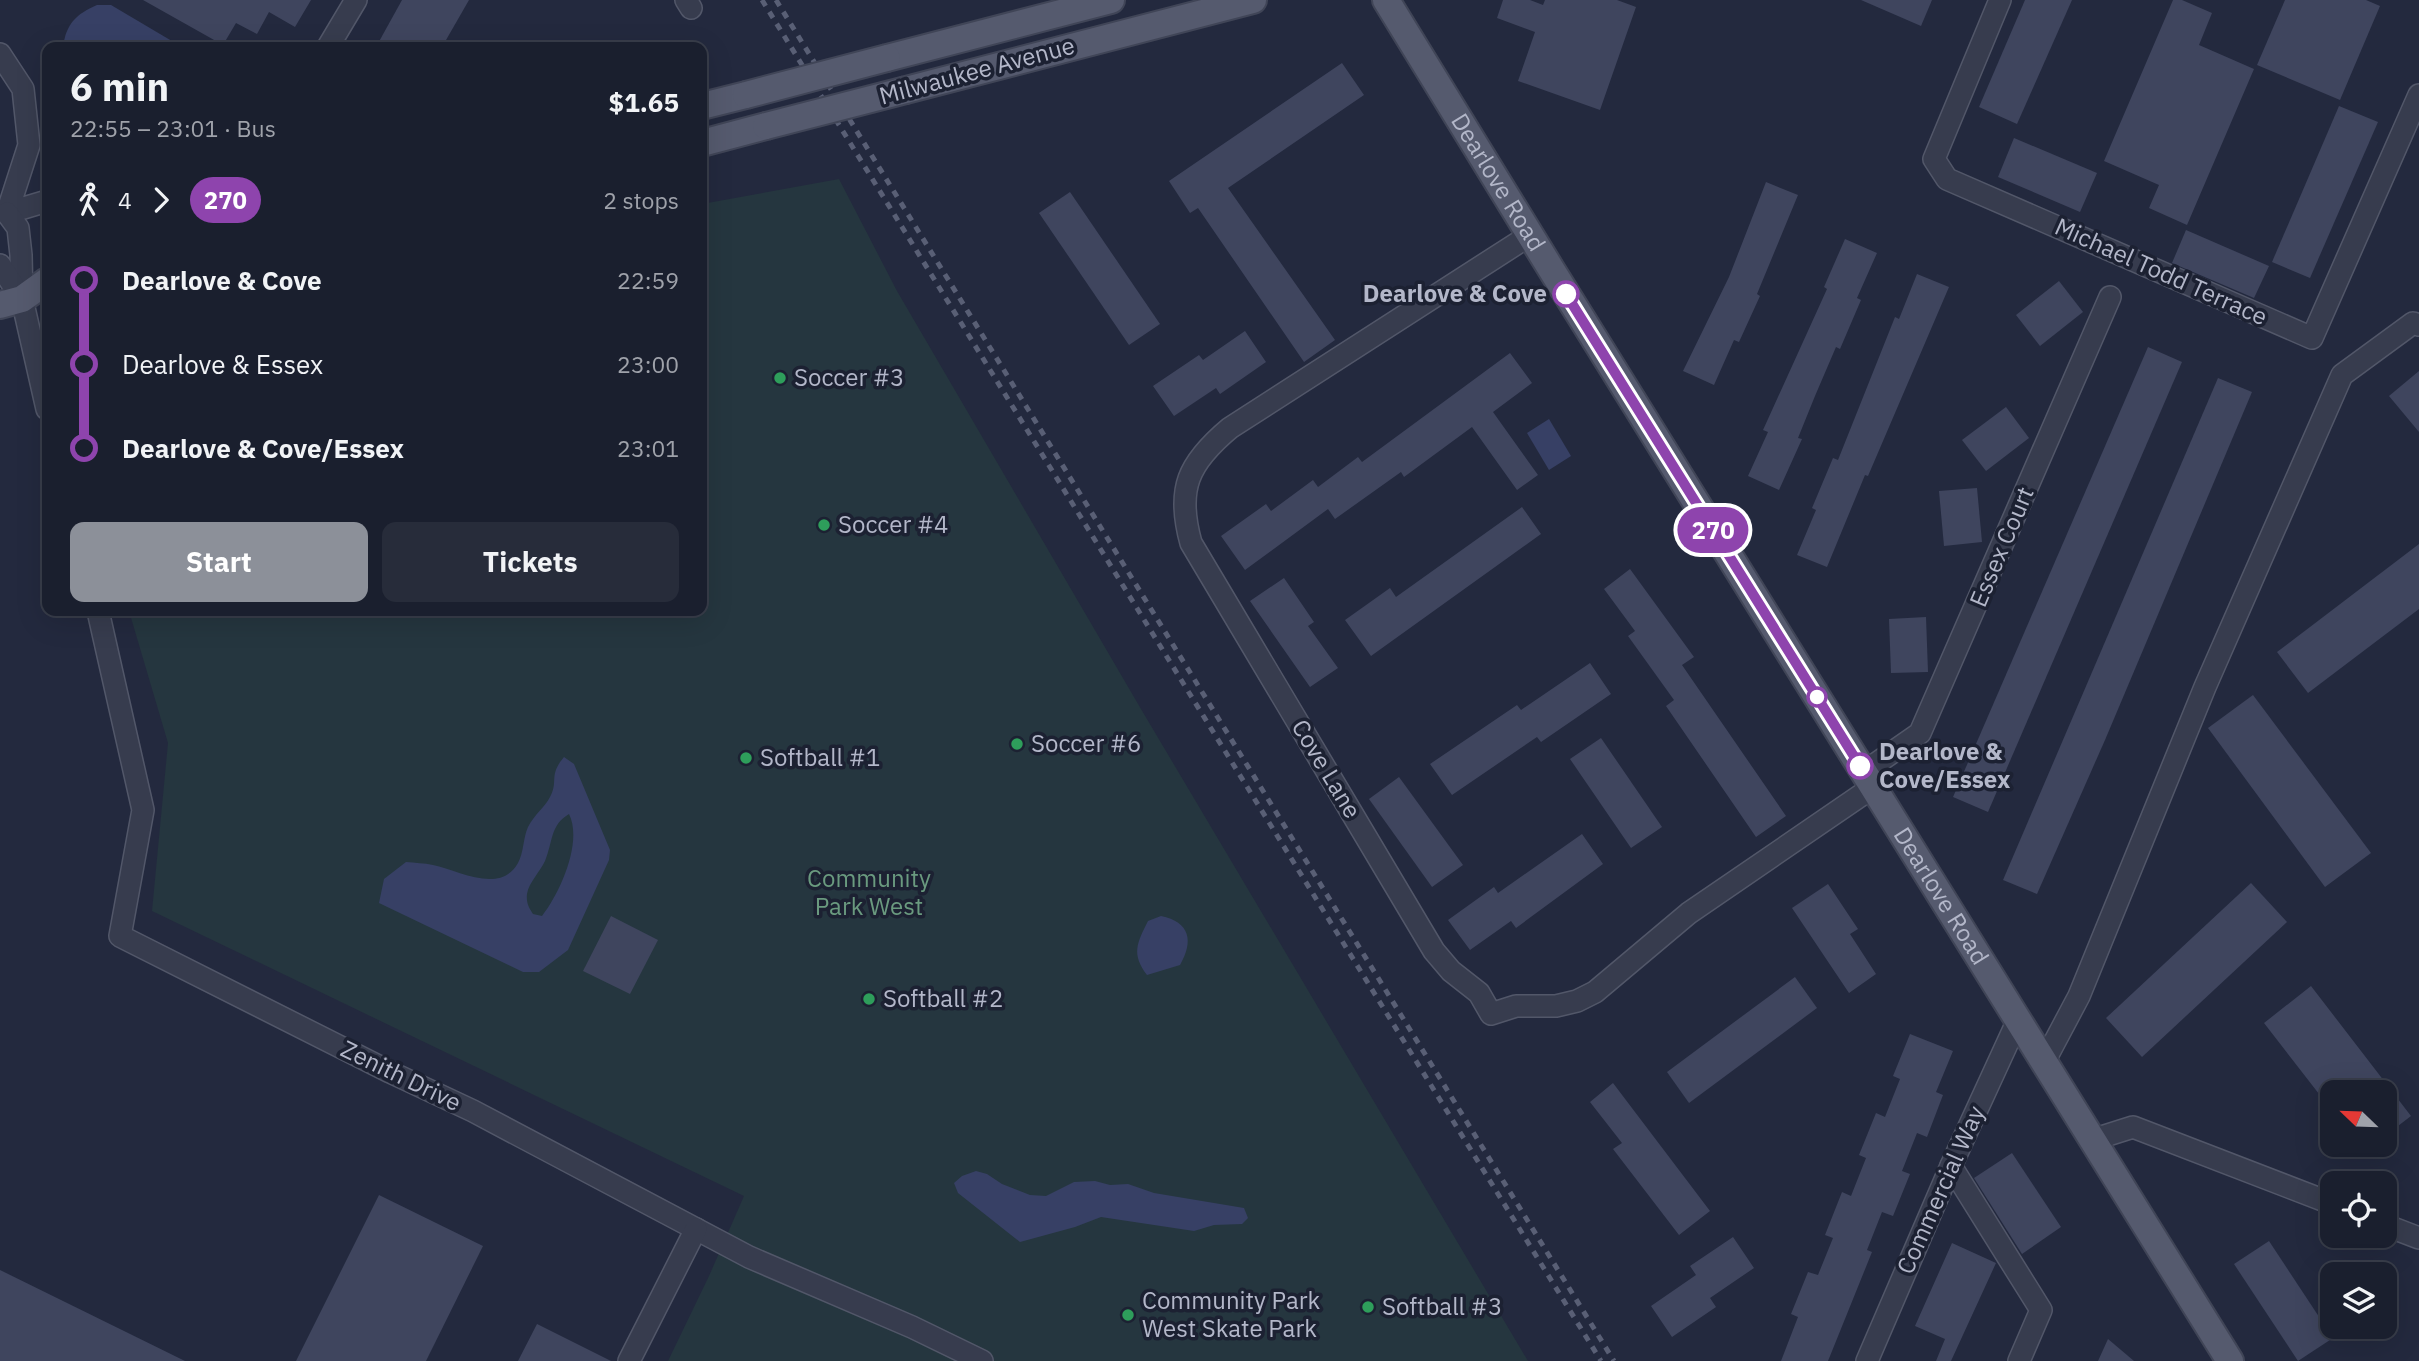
<!DOCTYPE html>
<html lang="en">
<head>
<meta charset="utf-8">
<style>
	:root { --surface:#1a1f2e; --page:#272c3a; --text:#f1f3f6; --muted:#9fa2aa; --line:#383d4a; --accent:#8c9099 }
	body { margin:0; font-family:"IBM Plex Sans",sans-serif; background:var(--page); color:var(--text); height:100vh; display:flex; flex-direction:column; font-size:26px; white-space:nowrap }
	* { box-sizing:border-box; margin:0 }
	p { font-size:23px; color:var(--muted) }
	.icon { flex:none; width:38px; height:38px; fill:none; stroke:currentColor; stroke-width:2; stroke-linecap:round; stroke-linejoin:round }
	.map { position:relative; flex:1; overflow:hidden }
	.sheet { position:absolute; left:42px; top:42px; width:665px; height:574px; display:flex; flex-direction:column; background:var(--surface); border-radius:14px; box-shadow:0 7px 28px #0002,0 0 0 2px var(--line) }
	.sheet>* { flex:none }
	.badge { padding:0 14px; border-radius:23px; font-size:24px; line-height:46px }
	.needle { width:46px; rotate:293deg }
	.tools { position:absolute; left:2320px; top:1080px; display:grid; gap:14px }
	.tools a { display:grid; place-items:center; width:77px; height:77px; border-radius:14px; background:var(--surface); box-shadow:0 7px 28px #0002,0 0 0 2px var(--line); font-size:35px }
	.map>.badge { position:absolute; translate:-50% -50%; box-shadow:0 0 0 4px #fff }
	.legs { display:flex; align-items:center; gap:10px; height:77px; padding:0 28px; font-size:23px }
	.legs p { margin-inline-start:auto }
	.head { display:flex; align-items:center; justify-content:space-between; height:119px; padding:0 28px }
	h1 { font-size:38px; font-weight:700; line-height:52px }
	.primary-button { display:flex; gap:14px; margin-top:auto; padding:14px 28px }
	.primary-button a { flex:1; height:80px; border-radius:14px; background:var(--accent); color:#fff; font-size:28px; font-weight:700; line-height:80px; text-align:center }
	.primary-button a+a { background:var(--page); color:var(--text) }
	ul { padding:0 28px; list-style:none }
	li { display:flex; align-items:center; gap:24px; height:84px; font-size:26px }
	li i { display:grid; place-items:center; width:10px; height:100%; margin:0 9px; background:currentColor }
	li i::after { content:''; width:18px; height:18px; margin:-9px; border:5px solid; border-radius:50%; background:var(--surface) }
	li p { margin-inline-start:auto }
	li:first-child i { background:linear-gradient(#0000 50%,currentColor 0) }
	li:last-child i { background:linear-gradient(currentColor 50%,#0000 0) }
	.map>svg:first-child { display:block }
	.green { fill:#25363f }
	.water { fill:#374065; fill-rule:evenodd }
	.building { fill:#3f455e }
	.lines { fill:none; stroke-linecap:round; stroke-linejoin:round }
	.minor-casing { stroke:#525769; stroke-width:24 }
	.major-casing { stroke:#404557; stroke-width:30 }
	.minor { stroke:#373c4e; stroke-width:21 }
	.major { stroke:#555a6e; stroke-width:26 }
	.rail { stroke:#595f75; stroke-width:5; stroke-dasharray:7 7; stroke-linecap:butt }
	.major-bridge-casing { stroke:#404557; stroke-width:30; stroke-linecap:butt }
	.major-bridge { stroke:#555a6e; stroke-width:26 }
	.line-1-casing { stroke:#fff; stroke-width:16 }
	.line-1 { stroke:#8e44ad; stroke-width:10 }
	.stop-1-dot { fill:#fff; stroke:#8e44ad; stroke-width:3.5 }
	.leisure-dot { fill:#2e9e5b; stroke:#1c2132; stroke-width:2.5 }
	.labels { text-anchor:middle; stroke-width:7; stroke-linejoin:round; paint-order:stroke }
	.street-label { font-size:24px; fill:#b3b7c9; stroke:#1c2132 }
	.stop-label { font-size:24px; font-weight:bold; fill:#b3b7c9; stroke:#1c2132; text-anchor:end }
	.poi-label { font-size:24px; fill:#b3b7c9; stroke:#1c2132; text-anchor:start }
	.park-label { font-size:24px; fill:#6a9a7f; stroke:#1c2132 }
</style>
</head>
<body>
<div class="map">
<svg width="2419" height="1361" viewBox="0 0 2419 1361">
	<rect width="100%" height="100%" fill="#23293e"/>
	<!-- green -->
	<polygon class="green" points="839,179 897,291 1141,709 1528,1361 668,1361 709,1276 744,1196 152,911 168,743 129,611 702,611 702,204"/>
	<!-- water -->
	<g class="water">
		<path d="M97,5H111L182,47H63C66,24 76,14 97,5Z"/>
		<polygon points="1549,419 1571,456 1549,470 1527,433"/>
		<path d="M564,757L574,764L610,850L609,860L568,950L539,972H523L379,903L384,879L406,862C415,863 424,863 433,865C458,870 500,895 518,863C524,852 523,838 528,827C534,815 545,807 550,797C559,781 548,776 564,757ZM569,814C583,842 560,893 542,916L533,914C529,908 526,903 527,894C529,882 540,872 545,861C553,842 550,825 569,814Z"/>
		<path d="M1161,916C1190,922 1194,941 1180,965L1147,975C1131,954 1137,943 1148,921Z"/>
		<polygon points="976,1171 987,1174 1002,1184 1030,1195 1046,1196 1074,1182 1095,1181 1110,1185 1128,1184 1154,1193 1244,1208 1248,1218 1242,1224 1214,1225 1194,1231 1101,1217 1075,1227 1020,1242 958,1193 954,1183 962,1176"/>
	</g>
	<!-- building -->
	<g class="building">
		<polygon points="143,0 311,0 295,27 269,12 257,34 236,23 223,45"/>
		<polygon points="402,0 469,0 442,47 376,47"/>
		<polygon points="1503,0 1530,0 1543,5 1545,0 1617,0 1636,7 1600,110 1518,81 1535,32 1497,18"/>
		<polygon points="1861,0 1932,0 1921,26"/>
		<polygon points="2025,0 2072,0 2017,124 1979,107"/>
		<polygon points="2173,0 2182,0 2212,13 2199,45 2254,69 2187,225 2149,208 2159,185 2104,161"/>
		<polygon points="2285,0 2366,0 2380,6 2340,100 2257,65"/>
		<polygon points="1342,63 1364,95 1228,188 1335,340 1304,362 1198,208 1190,213 1169,181"/>
		<polygon points="2339,106 2378,122 2310,278 2272,262"/>
		<polygon points="2014,138 2097,173 2080,212 1998,177"/>
		<polygon points="1766,182 1798,195 1757,294 1760,296 1739,342 1734,340 1714,385 1683,371 1729,277"/>
		<polygon points="1070,192 1160,324 1129,345 1039,213"/>
		<polygon points="2186,230 2269,266 2254,298 2172,263"/>
		<polygon points="1845,239 1877,253 1857,298 1861,300 1840,349 1836,347 1815,396 1798,438 1802,439 1779,490 1748,476 1768,432 1763,430 1827,289 1824,287"/>
		<polygon points="1917,274 1949,287 1868,476 1865,475 1827,567 1797,555 1816,510 1812,508 1833,458 1838,460 1895,317 1899,319"/>
		<polygon points="2059,281 2083,312 2040,346 2016,315"/>
		<polygon points="1245,331 1266,362 1220,394 1216,388 1174,416 1153,386 1199,355 1203,360"/>
		<polygon points="2148,347 2182,362 1988,812 1953,797"/>
		<polygon points="1510,353 1532,383 1493,412 1538,475 1517,490 1472,427 1404,477 1401,472 1335,519 1328,509 1245,570 1221,536 1266,504 1271,511 1313,480 1318,487 1358,457 1362,462"/>
		<polygon points="2419,371 2419,432 2389,396"/>
		<polygon points="2218,378 2252,392 2105,740 2037,894 2003,880"/>
		<polygon points="2006,407 2029,438 1986,471 1962,440"/>
		<polygon points="1977,488 1982,542 1944,546 1939,491"/>
		<polygon points="1522,507 1541,534 1371,656 1345,620 1390,588 1396,597"/>
		<polygon points="2419,544 2419,609 2308,693 2277,652"/>
		<polygon points="1630,569 1694,657 1682,665 1786,816 1756,837 1666,706 1674,700 1628,636 1635,631 1604,589"/>
		<polygon points="1284,578 1314,622 1308,626 1338,668 1310,687 1250,601"/>
		<polygon points="1926,617 1928,672 1891,673 1889,619"/>
		<polygon points="1590,663 1611,694 1541,742 1537,737 1452,795 1430,764 1517,705 1521,710"/>
		<polygon points="2253,695 2371,853 2325,887 2208,728"/>
		<polygon points="1601,738 1662,827 1631,848 1570,759"/>
		<polygon points="1399,777 1463,865 1432,887 1369,799"/>
		<polygon points="1582,834 1603,864 1516,928 1511,921 1470,950 1448,920 1494,887 1498,893"/>
		<polygon points="2251,883 2287,922 2142,1057 2106,1018"/>
		<polygon points="1828,884 1858,929 1850,934 1876,974 1849,993 1792,908"/>
		<polygon points="611,916 658,940 630,994 583,971"/>
		<polygon points="1795,977 1817,1008 1689,1103 1667,1072"/>
		<polygon points="2311,986 2411,1116 2385,1136 2385,1092 2333,1092 2333,1112 2264,1023"/>
		<polygon points="1910,1034 1953,1051 1936,1092 1943,1095 1927,1137 1917,1133 1902,1171 1910,1174 1893,1216 1882,1212 1867,1250 1872,1252 1828,1361 1781,1361 1798,1317 1791,1314 1808,1272 1818,1275 1833,1238 1825,1235 1842,1192 1851,1196 1866,1158 1859,1155 1876,1113 1885,1117 1900,1079 1893,1076"/>
		<polygon points="1613,1083 1710,1211 1679,1235 1613,1149 1622,1143 1590,1102"/>
		<polygon points="2012,1153 2061,1227 2022,1254 1974,1178"/>
		<polygon points="379,1195 483,1246 426,1361 296,1361"/>
		<polygon points="1733,1237 1754,1268 1710,1298 1716,1307 1672,1337 1651,1306 1696,1275 1690,1266"/>
		<polygon points="2269,1241 2333,1338 2298,1361 2234,1264"/>
		<polygon points="1952,1243 1996,1263 1951,1361 1936,1361 1945,1339 1915,1326"/>
		<polygon points="0,1270 185,1361 0,1361"/>
		<polygon points="537,1324 611,1361 518,1361"/>
		<polygon points="2108,1339 2134,1361 2098,1361"/>
	</g>
	<g class="lines">
		<defs>
			<g id="minor">
				<polyline points="686,0 691,8"/>
				<polyline points="2000,0 1934,159 1947,179 2312,338 2419,95"/>
				<polyline points="328,47 356,0"/>
				<polyline points="0,54 23,89 29,145 7,213 47,201"/>
				<polyline points="7,213 18,228 21,255 22,299 47,409"/>
				<path d="M1530,235L1230,428C1188,463 1176,489 1191,543L1434,951L1451,971L1479,993L1491,1014L1516,1006H1556L1577,1001L1595,992L1689,913L1873,787"/>
				<polyline points="0,265 22,299"/>
				<polyline points="98,611 143,810 120,936 390,1072 473,1111 749,1257 912,1327 982,1361"/>
				<polyline points="1864,772 1920,733 2110,297"/>
				<polyline points="2044,1062 2079,996 2205,687 2342,375 2413,323 2419,325"/>
				<polyline points="2092,1140 2133,1127 2333,1204"/>
				<polyline points="1951,1166 2041,1310 2019,1361"/>
				<polyline points="2385,1225 2419,1238"/>
				<polyline points="629,1361 696,1229"/>
				<polyline points="1867,1361 1951,1166 2018,1020"/>
			</g>
			<g id="major">
				<path id="s1" d="M1386,0L1551,269L2230,1361"/>
				<polyline points="887,58 1111,0"/>
				<polyline points="906,90 1253,0"/>
				<polyline points="702,106 746,95"/>
				<polyline points="702,143 766,126"/>
				<polyline points="0,305 22,299 47,281"/>
			</g>
		</defs>
		<!-- minor casing -->
		<use href="#minor" class="minor-casing"/>
		<!-- major casing -->
		<use href="#major" class="major-casing"/>
		<!-- minor -->
		<use href="#minor" class="minor"/>
		<!-- major -->
		<use href="#major" class="major"/>
		<!-- rail -->
		<g class="rail">
			<polyline points="762,0 1601,1361"/>
			<polyline points="776,0 1614,1361"/>
		</g>
		<defs>
			<g id="major-bridge">
				<polyline points="746,95 887,58"/>
				<polyline points="766,126 906,90"/>
			</g>
		</defs>
		<!-- major-bridge casing -->
		<use href="#major-bridge" class="major-bridge-casing"/>
		<!-- major-bridge -->
		<use href="#major-bridge" class="major-bridge"/>
	</g>
	<g class="lines">
		<defs>
			<polyline id="line-1" points="1566,294 1860,766"/>
		</defs>
		<!-- line-1 casing -->
		<use href="#line-1" class="line-1-casing"/>
		<!-- line-1 -->
		<use href="#line-1" class="line-1"/>
	</g>
	<!-- markers -->
	<g class="stop-1-dot">
		<circle cx="1566" cy="294" r="12"/>
		<circle cx="1817" cy="697" r="9"/>
		<circle cx="1860" cy="766" r="12"/>
	</g>
	<g class="leisure-dot">
		<circle cx="780" cy="378" r="7"/>
		<circle cx="824" cy="525" r="7"/>
		<circle cx="1017" cy="744" r="7"/>
		<circle cx="746" cy="758" r="7"/>
		<circle cx="869" cy="999" r="7"/>
		<circle cx="1368" cy="1307" r="7"/>
		<circle cx="1128" cy="1315" r="7"/>
	</g>
	<g class="labels">
		<!-- street labels -->
		<g class="street-label">
			<text transform="translate(977 71) rotate(-15)" y="8">Milwaukee Avenue</text>
			<text dy="8" stroke="none"><textPath href="#s1" startOffset="214">Dearlove Road</textPath></text>
			<text transform="translate(2161 272) rotate(24)" y="8">Michael Todd Terrace</text>
			<text transform="translate(2002 547) rotate(-67)" y="8">Essex Court</text>
			<text transform="translate(1326 769) rotate(59)" y="8">Cove Lane</text>
			<text dy="8" stroke="none"><textPath href="#s1" startOffset="1054">Dearlove Road</textPath></text>
			<text transform="translate(401 1076) rotate(26)" y="8">Zenith Drive</text>
			<text transform="translate(1941 1190) rotate(-66)" y="8">Commercial Way</text>
		</g>
		<!-- stop labels -->
		<g class="stop-label">
			<text x="1547" y="302">Dearlove &amp; Cove</text>
			<text x="1879" y="760" text-anchor="start">Dearlove &amp;<tspan x="1879" dy="28">Cove/Essex</tspan></text>
		</g>
		<!-- poi labels -->
		<g class="poi-label">
			<text x="794" y="386">Soccer #3</text>
			<text x="838" y="533">Soccer #4</text>
			<text x="1031" y="752">Soccer #6</text>
			<text x="760" y="766">Softball #1</text>
			<text x="883" y="1007">Softball #2</text>
			<text x="1142" y="1309">Community Park<tspan x="1142" dy="28">West Skate Park</tspan></text>
			<text x="1382" y="1315">Softball #3</text>
		</g>
		<!-- park labels -->
		<g class="park-label">
			<text x="869" y="887">Community<tspan x="869" dy="28">Park West</tspan></text>
		</g>
	</g>
</svg>
<div class="tools">
<a><svg class="needle" viewBox="-14 -14 28 28"><path d="M0-13l5 13h-10z" fill="#e53935"/><path d="M0 13l5-13h-10z" fill="#9fa2aa"/></svg></a>
<a><svg class="icon" aria-label="locate" viewBox="0 0 24 24"><circle cx="12" cy="12" r="6"/><path d="M12 2v4M12 18v4M2 12h4M18 12h4"/></svg></a>
<a><svg class="icon" aria-label="layers" viewBox="0 0 24 24"><path d="M12 4l9 5-9 5-9-5zM3 14l9 5 9-5"/></svg></a>
</div>
<b class="badge" style="left:1713px;top:530px;background:#8e44ad;color:#fff">270</b>
<section class="sheet">
<div class="head"><div><h1>6 min</h1><p>22:55 – 23:01 · Bus</p></div><b>$1.65</b></div>
<div class="legs"><svg class="icon" aria-label="walk" viewBox="0 0 24 24"><circle cx="13" cy="4" r="2"/><path d="M13 8l-2 6 4 7M11 14l-3 7M7 12l3-4h3l4 4"/></svg>4<svg class="icon" aria-label="forward" viewBox="0 0 24 24"><path d="M9 5l7 7-7 7"/></svg><b class="badge" style="background:#8e44ad;color:#fff">270</b><p>2 stops</p></div>
<ul>
<li><i style="color:#8e44ad"></i><b>Dearlove &amp; Cove</b><p>22:59</p></li>
<li><i style="color:#8e44ad"></i><span>Dearlove &amp; Essex</span><p>23:00</p></li>
<li><i style="color:#8e44ad"></i><b>Dearlove &amp; Cove/Essex</b><p>23:01</p></li>
</ul>
<div class="primary-button"><a>Start</a><a>Tickets</a></div>
</section>
</div>
</body>
</html>
